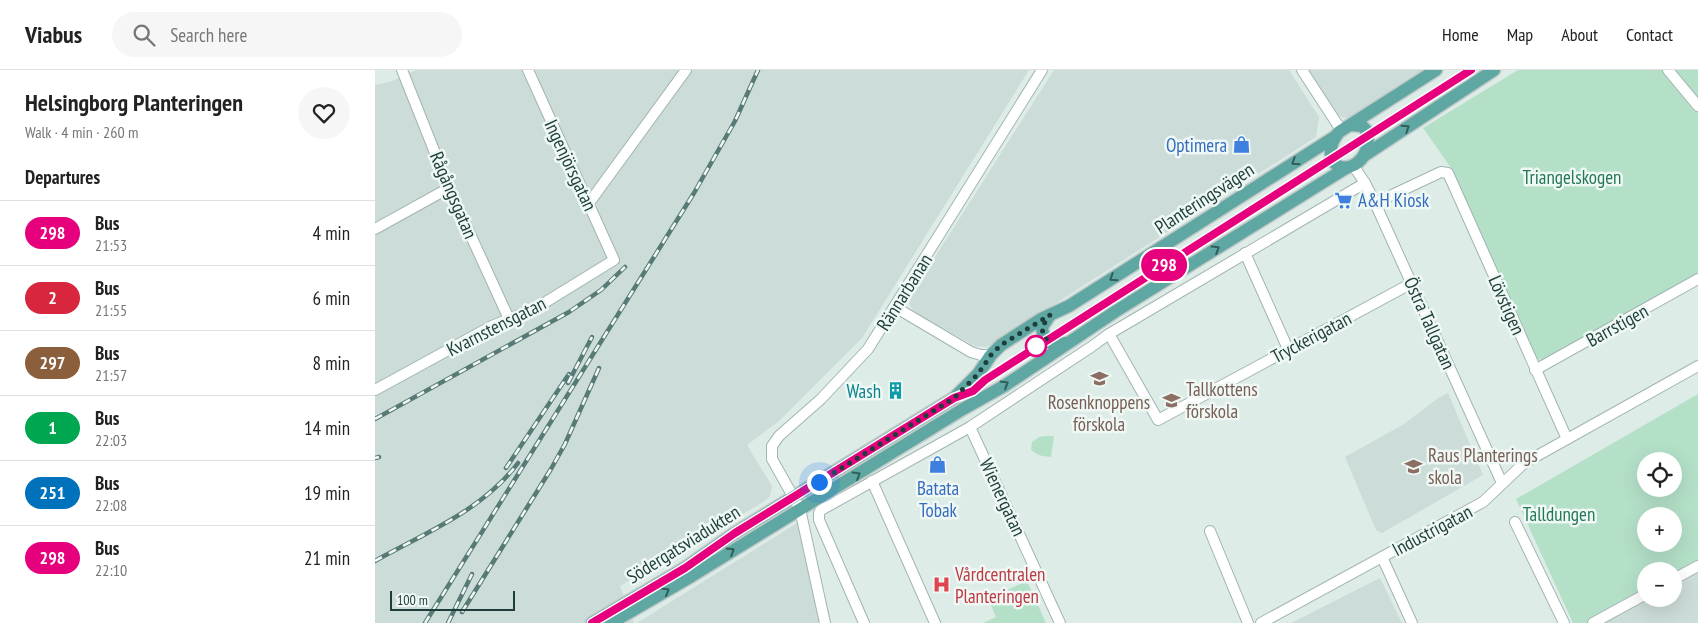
<!DOCTYPE html>
<html lang="en">
<head>
<meta charset="utf-8">
<style>
	:root { --surface:#fff; --page:#f6f6f6; --text:#222; --muted:#767676; --line:#e0e0e0 }
	body { margin:0; font-family:"PT Sans Narrow",sans-serif; background:var(--page); color:var(--text); height:100vh; display:flex; flex-direction:column; font-size:19px; white-space:nowrap }
	* { box-sizing:border-box; margin:0 }
	p { font-size:16px; color:var(--muted) }
	.icon { flex:none; width:28px; height:28px; fill:none; stroke:currentColor; stroke-width:2; stroke-linecap:round; stroke-linejoin:round }
	.map { position:relative; flex:1; overflow:hidden }
	.panel { display:flex; flex-direction:column; background:var(--surface); width:375px }
	.panel>* { flex:none }
	.badge { padding:0 10px; border-radius:16px; font-size:18px; line-height:32px }
	.tools { position:absolute; left:1262px; top:382px; display:grid; gap:10px }
	.tools a { display:grid; place-items:center; width:45px; height:45px; border-radius:50%; background:var(--surface); box-shadow:0 5px 20px #0002; font-size:25px }
	.scale { position:absolute; left:15px; bottom:12px; width:125px; box-sizing:border-box; padding-left:5px; border:2px solid #1e3e3b; border-top:0; font-size:14px; line-height:18px; white-space:nowrap; color:#1e3e3b; -webkit-text-stroke:4px #eff8f5; paint-order:stroke }
	.you { position:absolute; width:25px; height:25px; margin:-12px; border:4px solid #fff; border-radius:50%; background:#1a73e8; box-shadow:0 0 0 8px #1a73e833 }
	.map>.badge { position:absolute; translate:-50% -50%; box-shadow:0 0 0 2px #fff }
	h2 { padding:0 25px; font-size:19px; line-height:45px }
	.round { display:grid; place-items:center; flex:none; width:52px; height:52px; border-radius:26px; background:var(--page) }
	.headline { display:flex; align-items:center; justify-content:space-between; height:85px; padding:0 25px }
	h1 { font-size:24px; font-weight:800; line-height:38px }
	ul { padding:0; list-style:none }
	li { display:flex; align-items:center; gap:15px; height:65px; padding:0 25px; border-top:1px solid var(--line) }
	li div { flex:1 }
	li b { display:block; font-size:19px }
	li em { font-style:normal }
	li .badge { min-width:55px; font-weight:700; text-align:center }
	header { display:flex; align-items:center; gap:30px; box-sizing:border-box; height:70px; padding:0 25px; background:var(--surface); border-bottom:1px solid var(--line) }
	header strong { font-size:24px }
	nav { display:flex; gap:28px; margin-inline-start:auto; font-size:18px }
	.search { width:350px; height:45px; background:var(--page); display:flex; align-items:center; gap:12px; box-sizing:border-box; padding:0 18px; border-radius:28px; color:var(--muted); font-size:19px }
	main { display:flex; flex:1; min-height:0 }
	.map>svg:first-child { display:block }
	.built { fill:#ccdcd8 }
	.green { fill:#b4e0c8; fill-rule:evenodd }
	.lines { fill:none; stroke-linecap:round; stroke-linejoin:round }
	.minor-casing { stroke:#a1b4b1; stroke-width:12 }
	.major-casing { stroke:#c0c9c8; stroke-width:15 }
	.minor { stroke:#fff; stroke-width:10 }
	.major { stroke:#5ea7a2; stroke-width:12 }
	.rail-casing { stroke:#587a77; stroke-width:4.5 }
	.rail { stroke:#eff8f5; stroke-width:2.5; stroke-dasharray:8; stroke-linecap:butt }
	.major-bridge-casing { stroke:#c0c9c8; stroke-width:15; stroke-linecap:butt }
	.major-bridge { stroke:#5ea7a2; stroke-width:12 }
	.oneway { stroke:#315e5a }
	.line-casing { stroke:#fff; stroke-width:11 }
	.line { stroke:#e6007e; stroke-width:8 }
	.walk { stroke:#1e3e3b; stroke-width:5; stroke-dasharray:0 9 }
	.stop-dot { fill:#fff; stroke:#e6007e; stroke-width:2.5 }
	.labels { text-anchor:middle; stroke-width:5; stroke-linejoin:round; paint-order:stroke }
	.shop-label { font-size:19px; fill:#366cbe; stroke:#eff8f5; text-anchor:end }
	.street-label { font-size:19px; fill:#1e3e3b; stroke:#eff8f5 }
	.park-label { font-size:19px; fill:#237955; stroke:#eff8f5 }
	.education-label { font-size:19px; fill:#785e54; stroke:#eff8f5; text-anchor:start }
	.culture-label { font-size:19px; fill:#0d838f; stroke:#eff8f5; text-anchor:end }
	.health-label { font-size:19px; fill:#be3a42; stroke:#eff8f5; text-anchor:start }
</style>
</head>
<body>
<header>
<strong>Viabus</strong>
<div class="search"><svg class="icon" aria-label="search" viewBox="0 0 24 24"><circle cx="10" cy="10" r="6"/><path d="M15 15l6 6"/></svg>Search here</div>
<nav><a>Home</a><a>Map</a><a>About</a><a>Contact</a></nav>
</header>
<main>
<section class="panel">
<div class="headline"><div><h1>Helsingborg Planteringen</h1><p>Walk · 4 min · 260 m</p></div><a class="round"><svg class="icon" aria-label="heart" viewBox="0 0 24 24"><path d="M12 20l-8-8c-3-5 5-10 8-4 3-6 11-1 8 4z"/></svg></a></div>
<h2>Departures</h2>
<ul>
<li><span class="badge" style="background:#e6007e;color:#fff">298</span><div><b>Bus</b><p>21:53</p></div><em>4 min</em></li>
<li><span class="badge" style="background:#d7263d;color:#fff">2</span><div><b>Bus</b><p>21:55</p></div><em>6 min</em></li>
<li><span class="badge" style="background:#8b5e3c;color:#fff">297</span><div><b>Bus</b><p>21:57</p></div><em>8 min</em></li>
<li><span class="badge" style="background:#00a650;color:#fff">1</span><div><b>Bus</b><p>22:03</p></div><em>14 min</em></li>
<li><span class="badge" style="background:#0072bc;color:#fff">251</span><div><b>Bus</b><p>22:08</p></div><em>19 min</em></li>
<li><span class="badge" style="background:#e6007e;color:#fff">298</span><div><b>Bus</b><p>22:10</p></div><em>21 min</em></li>
</ul>
</section>
<div class="map">
<svg width="1323" height="553" viewBox="0 0 1323 553">
	<rect width="100%" height="100%" fill="#deece8"/>
	<!-- built -->
	<g class="built">
		<polygon points="41,0 654,0 487,268 404,351 372,375 397,416 395,427 385,434 245,516 259,553 0,553 0,15 15,12"/>
		<polygon points="679,0 914,0 944,47 941,67 617,274 611,277 600,276 539,242 535,235 534,228"/>
		<polygon points="934,0 1050,0 978,46 972,48 966,47 962,43"/>
		<polygon points="1073,323 1108,405 1007,463 1001,460 970,387 1029,354 1063,328"/>
		<polygon points="422,453 446,553 262,553"/>
		<polygon points="1323,501 1323,553 1226,553 1271,529 1299,529 1299,514"/>
		<polygon points="1005,508 1027,553 916,553"/>
	</g>
	<!-- green -->
	<g class="green">
		<polygon points="1143,0 1323,0 1323,203 1169,290 1161,289 1076,98 1048,58"/>
		<path d="M1323,324V492L1299,506V501H1271V521L1213,553H1198L1141,429ZM1271,391H1299V419H1271ZM1271,446H1299V474H1271Z"/>
		<path d="M670,366H679L676,387C668,386 661,386 656,379L657,372L664,367Z"/>
		<polygon points="652,511 671,553 608,553 621,547 613,528"/>
	</g>
	<g class="lines">
		<defs>
			<g id="minor">
				<polyline points="27,0 74,118 134,249"/>
				<polyline points="927,0 966,60"/>
				<polyline points="1293,0 1323,36"/>
				<polyline points="978,95 990,113 1000,133 1127,413"/>
				<polyline points="214,133 311,0"/>
				<polyline points="1000,133 1066,102 1073,103 1192,369"/>
				<polyline points="0,159 74,118"/>
				<polyline points="870,183 913,279"/>
				<polyline points="520,237 596,282 606,285 616,285"/>
				<polyline points="734,264 783,350 1037,213"/>
				<polyline points="1160,300 1323,209"/>
				<polyline points="0,320 117,256 161,238 239,190 153,0"/>
				<polyline points="595,357 685,553"/>
				<polyline points="497,411 560,553"/>
				<polyline points="1140,452 1189,553"/>
				<polyline points="835,461 873,553"/>
				<polyline points="1007,487 1037,553"/>
				<polyline points="1299,509 1323,496"/>
				<polyline points="450,553 425,439 397,389 397,376 404,366 446,329 493,279 667,0"/>
				<polyline points="489,553 444,450 444,443 446,440 595,357 716,277 734,264 990,113"/>
				<polyline points="886,553 1108,432 1147,395 1160,387 1323,296"/>
				<polyline points="1218,553 1271,524"/>
			</g>
			<g id="major">
				<path d="M977,55L987,56L991,60C1002,93 960,112 956,84C955,76 959,68 964,62L1061,0"/>
				<polyline points="990,85 1119,0"/>
				<polyline points="675,245 667,257 668,264 678,275 691,273"/>
				<polyline points="315,507 588,339 629,316 741,241 971,98"/>
				<polyline points="217,553 310,498 360,463 579,328 603,304 616,285 626,275 666,249 694,236 961,66"/>
			</g>
		</defs>
		<!-- minor casing -->
		<use href="#minor" class="minor-casing"/>
		<!-- major casing -->
		<use href="#major" class="major-casing"/>
		<!-- minor -->
		<use href="#minor" class="minor"/>
		<!-- major -->
		<use href="#major" class="major"/>
		<defs>
			<g id="rail">
				<polyline points="193,313 217,267"/>
				<polyline points="0,349 194,242 226,220 250,197"/>
				<polyline points="0,388 4,387"/>
				<polyline points="131,398 194,304"/>
				<path d="M0,491C50,463 108,440 143,393"/>
				<polyline points="87,542 176,399 190,374 224,298"/>
				<polyline points="50,553 319,123 360,51 383,0"/>
				<polyline points="73,553 97,504"/>
			</g>
		</defs>
		<!-- rail casing -->
		<use href="#rail" class="rail-casing"/>
		<!-- rail -->
		<use href="#rail" class="rail"/>
		<defs>
			<polyline id="major-bridge" points="236,553 315,507"/>
		</defs>
		<!-- major-bridge casing -->
		<use href="#major-bridge" class="major-bridge-casing"/>
		<!-- major-bridge -->
		<use href="#major-bridge" class="major-bridge"/>
	</g>
	<!-- one-way arrows -->
	<defs><path id="oneway-chevron" d="M-2-3.5L2.5 0L-2 3.5" fill="none" stroke-width="1.6" stroke-linecap="round" stroke-linejoin="round" transform="scale(1.25)"/></defs>
	<g class="oneway">
		<use href="#oneway-chevron" transform="translate(1031 58) rotate(-34)"/>
		<use href="#oneway-chevron" transform="translate(920 92) rotate(147)"/>
		<use href="#oneway-chevron" transform="translate(841 179) rotate(-32)"/>
		<use href="#oneway-chevron" transform="translate(738 208) rotate(147)"/>
		<use href="#oneway-chevron" transform="translate(630 314) rotate(-31)"/>
		<use href="#oneway-chevron" transform="translate(482 405) rotate(-31)"/>
		<use href="#oneway-chevron" transform="translate(356 481) rotate(-32)"/>
		<use href="#oneway-chevron" transform="translate(291 521) rotate(-30)"/>
	</g>
	<g class="lines">
		<defs>
			<polyline id="line" points="217,553 310,498 360,463 579,328 598,321 610,310 1096,0"/>
		</defs>
		<!-- line casing -->
		<use href="#line" class="line-casing"/>
		<!-- line -->
		<use href="#line" class="line"/>
		<!-- walk -->
		<polyline class="walk" points="444,412 579,328 603,304 616,285 626,275 675,245 667,257 668,264 672,270 661,276"/>
	</g>
	<!-- icons -->
	<defs>
		<symbol id="shop-bare" viewBox="-9 -9 18 18"><path d="M-5-2.5h2.3a2.7 3.5 0 0 1 5.4 0H5L5.5 6h-11ZM-1.5-2.5h3a1.5 2.3 0 0 0-3 0Z" fill="#3f7fe0" stroke="#eff8f5" stroke-width="2.5" paint-order="stroke"/></symbol>
		<symbol id="supermarket-bare" viewBox="-9 -9 18 18"><path d="M-6-5.5h2.5l.6 2H6L4.5 2H-2.5L-4.4-4H-6ZM-1.5 3.2a1.3 1.3 0 1 0 .1 0ZM3 3.2a1.3 1.3 0 1 0 .1 0Z" fill="#3f7fe0" stroke="#eff8f5" stroke-width="2.5" paint-order="stroke"/></symbol>
		<symbol id="school-bare" viewBox="-9 -9 18 18"><path d="M0-5L7-2L0 1L-7-2ZM-4 1L0 2.5L4 1V4Q0 6-4 4Z" fill="#8d6e63" stroke="#eff8f5" stroke-width="2.5" paint-order="stroke"/></symbol>
		<symbol id="building-bare" viewBox="-9 -9 18 18"><path d="M-4-6H4V6H1V3H-1V6H-4ZM-2.5-4.3h1.7v1.8h-1.7ZM.8-4.3h1.7v1.8H.8ZM-2.5-1h1.7V.8h-1.7ZM.8-1h1.7V.8H.8Z" fill="#0f9aa8" stroke="#eff8f5" stroke-width="2.5" paint-order="stroke"/></symbol>
		<symbol id="hospital-bare" viewBox="-9 -9 18 18"><path d="M-5-5h3v3.5h4V-5h3V5h-3V1.5h-4V5h-3Z" fill="#e0444e" stroke="#eff8f5" stroke-width="2.5" paint-order="stroke"/></symbol>
	</defs>
	<g fill-rule="evenodd">
		<use href="#shop-bare" x="854" y="62" width="25" height="25"/>
		<use href="#supermarket-bare" x="956" y="118" width="25" height="25"/>
		<use href="#school-bare" x="712" y="296" width="25" height="25"/>
		<use href="#building-bare" x="508" y="308" width="25" height="25"/>
		<use href="#school-bare" x="784" y="318" width="25" height="25"/>
		<use href="#shop-bare" x="550" y="382" width="25" height="25"/>
		<use href="#school-bare" x="1026" y="384" width="25" height="25"/>
		<use href="#hospital-bare" x="554" y="502" width="25" height="25"/>
	</g>
	<!-- markers -->
	<circle class="stop-dot" cx="661" cy="276" r="10"/>
	<g class="labels">
		<!-- shop labels -->
		<g class="shop-label">
			<text x="852" y="82">Optimera</text>
			<text x="983" y="137" text-anchor="start">A&amp;H Kiosk</text>
			<text x="563" y="425" text-anchor="middle">Batata<tspan x="563" dy="22">Tobak</tspan></text>
		</g>
		<!-- street labels -->
		<g class="street-label">
			<text transform="translate(196 95) rotate(65)" y="7">Ingenjörsgatan</text>
			<text transform="translate(79 125) rotate(67)" y="7">Rågångsgatan</text>
			<text transform="translate(829 128) rotate(-33)" y="7">Planteringsvägen</text>
			<text transform="translate(529 222) rotate(-58)" y="7">Rännarbanan</text>
			<text transform="translate(1132 235) rotate(66)" y="7">Lövstigen</text>
			<text transform="translate(1055 253) rotate(66)" y="7">Östra Tallgatan</text>
			<text transform="translate(1242 255) rotate(-29)" y="7">Barrstigen</text>
			<text transform="translate(121 256) rotate(-27)" y="7">Kvarnstensgatan</text>
			<text transform="translate(936 267) rotate(-28)" y="7">Tryckerigatan</text>
			<text transform="translate(628 427) rotate(65)" y="7">Wienergatan</text>
			<text transform="translate(1057 460) rotate(-28)" y="7">Industrigatan</text>
			<text transform="translate(308 474) rotate(-32)" y="7">Södergatsviadukten</text>
		</g>
		<!-- park labels -->
		<g class="park-label">
			<text x="1197" y="114">Triangelskogen</text>
			<text x="1184" y="451">Talldungen</text>
		</g>
		<!-- education labels -->
		<g class="education-label">
			<text x="811" y="326">Tallkottens<tspan x="811" dy="22">förskola</tspan></text>
			<text x="724" y="339" text-anchor="middle">Rosenknoppens<tspan x="724" dy="22">förskola</tspan></text>
			<text x="1053" y="392">Raus Planterings<tspan x="1053" dy="22">skola</tspan></text>
		</g>
		<!-- culture labels -->
		<g class="culture-label">
			<text x="506" y="328">Wash</text>
		</g>
		<!-- health labels -->
		<g class="health-label">
			<text x="580" y="511">Vårdcentralen<tspan x="580" dy="22">Planteringen</tspan></text>
		</g>
	</g>
</svg>
<div class="tools">
<a><svg class="icon" aria-label="locate" viewBox="0 0 24 24"><circle cx="12" cy="12" r="6"/><path d="M12 2v4M12 18v4M2 12h4M18 12h4"/></svg></a>
<a>+</a>
<a>−</a>
</div>
<div class="scale">100 m</div>
<div class="you" style="left:444px;top:412px"></div>
<b class="badge" style="left:789px;top:195px;background:#e6007e;color:#fff">298</b>
</div>
</main>
</body>
</html>
